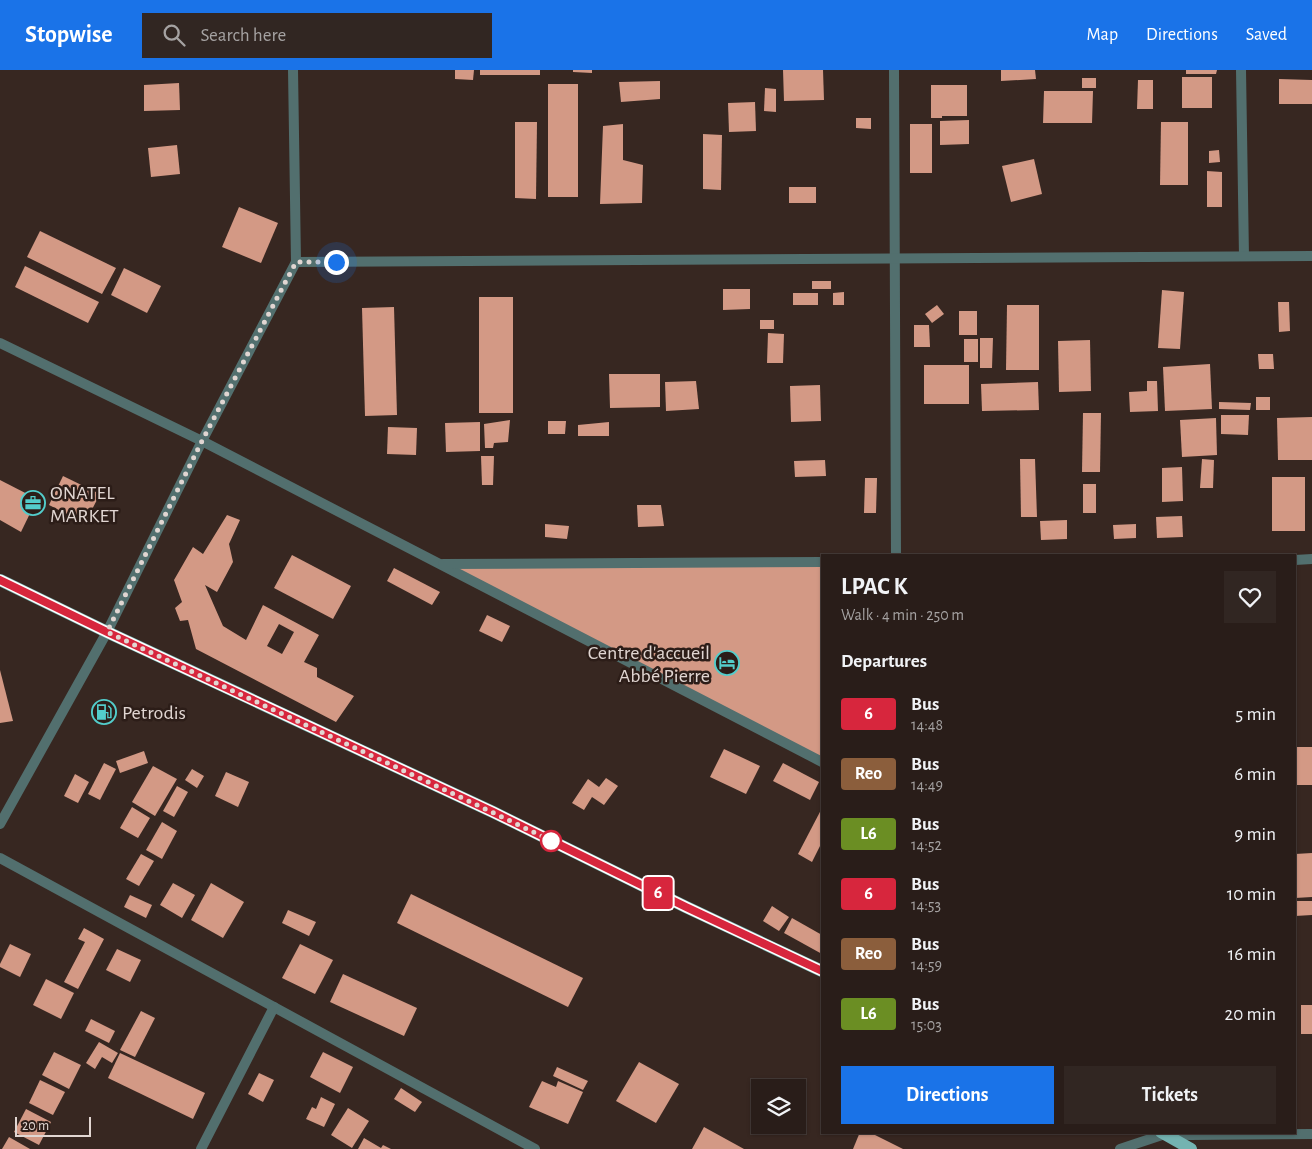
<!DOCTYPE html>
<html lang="en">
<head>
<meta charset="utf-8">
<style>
	:root { --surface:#291d19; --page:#312622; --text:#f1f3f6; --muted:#a5a2a2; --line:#453b38; --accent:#1a73e8 }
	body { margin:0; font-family:"Alegreya Sans",sans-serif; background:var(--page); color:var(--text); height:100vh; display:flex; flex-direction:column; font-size:19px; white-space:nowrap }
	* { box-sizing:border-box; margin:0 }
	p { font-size:16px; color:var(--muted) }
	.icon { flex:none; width:28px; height:28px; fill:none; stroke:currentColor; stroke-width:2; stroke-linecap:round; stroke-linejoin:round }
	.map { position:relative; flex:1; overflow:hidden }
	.details { position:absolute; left:821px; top:484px; width:475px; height:580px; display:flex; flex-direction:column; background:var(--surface); border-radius:0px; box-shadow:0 1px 4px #0004,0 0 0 1px var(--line) }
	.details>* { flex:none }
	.badge { padding:0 10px; border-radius:4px; font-size:18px; line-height:32px }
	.fabs { position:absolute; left:751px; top:1009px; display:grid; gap:10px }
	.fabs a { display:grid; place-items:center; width:55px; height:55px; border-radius:0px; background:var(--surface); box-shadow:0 1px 4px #0004,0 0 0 1px var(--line); font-size:25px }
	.scale { position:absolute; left:15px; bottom:12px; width:76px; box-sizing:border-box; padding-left:5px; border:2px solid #e1d6d2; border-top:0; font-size:14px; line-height:18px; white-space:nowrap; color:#e1d6d2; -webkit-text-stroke:4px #2c1d18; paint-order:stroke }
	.you { position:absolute; width:25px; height:25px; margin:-12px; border:4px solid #fff; border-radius:50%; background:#1a73e8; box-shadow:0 0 0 8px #1a73e833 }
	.map>.badge { position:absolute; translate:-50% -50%; box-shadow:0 0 0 2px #fff }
	h2 { padding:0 20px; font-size:19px; line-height:45px }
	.round { display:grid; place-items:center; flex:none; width:52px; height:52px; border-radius:0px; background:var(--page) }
	.summary { display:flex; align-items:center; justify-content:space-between; height:85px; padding:0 20px }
	h1 { font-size:24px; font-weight:600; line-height:38px }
	.action { display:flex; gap:10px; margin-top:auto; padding:10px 20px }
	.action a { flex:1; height:58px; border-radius:0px; background:var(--accent); color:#fff; font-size:20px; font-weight:600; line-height:58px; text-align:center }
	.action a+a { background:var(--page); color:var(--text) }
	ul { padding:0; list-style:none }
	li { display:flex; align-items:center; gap:15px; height:60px; padding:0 20px }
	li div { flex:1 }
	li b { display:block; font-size:19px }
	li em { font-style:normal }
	li .badge { min-width:55px; font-weight:700; text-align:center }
	header { display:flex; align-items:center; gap:30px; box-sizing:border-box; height:70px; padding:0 25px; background:var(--accent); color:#fff }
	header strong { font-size:24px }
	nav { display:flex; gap:28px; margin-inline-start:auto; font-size:18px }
	.search { width:350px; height:45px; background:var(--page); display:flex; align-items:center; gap:12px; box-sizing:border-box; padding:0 18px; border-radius:0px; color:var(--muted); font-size:19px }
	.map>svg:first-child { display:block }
	.building { fill:#d39985; fill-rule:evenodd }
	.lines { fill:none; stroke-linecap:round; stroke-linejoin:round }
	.minor { stroke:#526f6e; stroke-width:10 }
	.primary { stroke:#74b3b1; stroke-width:12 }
	.line-casing { stroke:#fff; stroke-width:11 }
	.line { stroke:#d7263d; stroke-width:8 }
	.walk { stroke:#e1d6d2; stroke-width:5; stroke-dasharray:0 9 }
	.stop-dot { fill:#fff; stroke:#d7263d; stroke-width:2.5 }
	.labels { text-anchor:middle; stroke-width:5; stroke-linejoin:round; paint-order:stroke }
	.poi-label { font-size:20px; fill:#e1d6d2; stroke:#2c1d18; text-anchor:start }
</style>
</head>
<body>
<header>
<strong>Stopwise</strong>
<div class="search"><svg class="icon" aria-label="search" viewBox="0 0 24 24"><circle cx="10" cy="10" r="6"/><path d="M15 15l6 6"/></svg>Search here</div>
<nav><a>Map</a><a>Directions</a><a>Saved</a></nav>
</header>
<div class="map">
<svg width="1312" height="1079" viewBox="0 0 1312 1079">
	<rect width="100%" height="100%" fill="#372721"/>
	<!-- building -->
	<g class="building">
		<polygon points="455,0 474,0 473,10 455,9"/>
		<rect x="480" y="0" width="60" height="5"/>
		<polygon points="573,0 592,0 592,3 573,2"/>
		<polygon points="783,0 823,0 824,30 784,31"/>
		<polygon points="1001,0 1035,0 1036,9 1001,11"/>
		<polygon points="1186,0 1217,0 1216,4 1186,4"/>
		<rect x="1182" y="7" width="30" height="31"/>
		<rect x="1082" y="8" width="14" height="10"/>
		<polygon points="1279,9 1312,10 1312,34 1279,34"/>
		<polygon points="1138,10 1153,10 1153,39 1137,39"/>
		<polygon points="660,11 660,29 621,32 619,12"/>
		<polygon points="179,13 180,40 144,41 144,15"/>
		<rect x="548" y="14" width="30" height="113"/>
		<polygon points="931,15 967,15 967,46 942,46 942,48 931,48"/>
		<polygon points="765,18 776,19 776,42 764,41"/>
		<polygon points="1044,21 1093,21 1092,53 1043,53"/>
		<polygon points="755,32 756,61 729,62 728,33"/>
		<polygon points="856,48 871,48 871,59 856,58"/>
		<polygon points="969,50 969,74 940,75 940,51"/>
		<polygon points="515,52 537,52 536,129 515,128"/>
		<polygon points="1161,52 1188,52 1188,115 1160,115"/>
		<polygon points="623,54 623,90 643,95 642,133 600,134 603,56"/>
		<rect x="910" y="54" width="22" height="49"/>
		<polygon points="703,64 722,65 721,120 703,119"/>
		<polygon points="177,75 180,104 151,107 148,78"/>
		<polygon points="1219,80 1220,92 1209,93 1209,81"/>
		<polygon points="1034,89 1042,124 1011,132 1002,96"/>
		<polygon points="1207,101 1222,102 1222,137 1207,137"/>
		<rect x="789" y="117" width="27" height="16"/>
		<polygon points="239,137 278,153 261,193 222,177"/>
		<polygon points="40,161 116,198 102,224 27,187"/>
		<polygon points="25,196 99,232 88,253 15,217"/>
		<polygon points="124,198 161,216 147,243 111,225"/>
		<rect x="812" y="211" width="19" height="8"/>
		<polygon points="723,219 750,219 750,239 723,240"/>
		<polygon points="1162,220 1184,222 1180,279 1158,278"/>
		<polygon points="844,222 844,235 833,235 833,223"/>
		<rect x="793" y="223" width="25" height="12"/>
		<rect x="479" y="227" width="34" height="116"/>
		<polygon points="1278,232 1289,232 1290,261 1279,262"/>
		<polygon points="937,235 944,244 932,253 925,244"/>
		<polygon points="1007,235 1039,235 1039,300 1006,300"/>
		<polygon points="394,237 397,345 365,346 362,238"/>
		<rect x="959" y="241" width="18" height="24"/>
		<rect x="760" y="250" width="14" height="9"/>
		<polygon points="914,255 929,255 930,277 914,277"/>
		<polygon points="768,263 784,264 783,293 767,293"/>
		<polygon points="980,268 993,268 992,298 980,298"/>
		<rect x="964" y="269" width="14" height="23"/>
		<polygon points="1090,270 1091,321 1059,322 1058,271"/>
		<polygon points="1258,284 1273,284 1274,299 1259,299"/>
		<polygon points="1210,294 1212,339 1165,341 1163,297"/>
		<rect x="924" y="295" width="45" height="39"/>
		<polygon points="609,304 660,304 660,337 610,338"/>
		<polygon points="696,311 699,339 666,341 665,312"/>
		<polygon points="1147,311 1157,311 1158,341 1130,342 1129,322 1147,321"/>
		<polygon points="1038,312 1039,340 982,341 981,314"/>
		<polygon points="820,315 821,351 791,352 790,316"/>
		<rect x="1256" y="327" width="14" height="13"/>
		<polygon points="1219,332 1251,333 1250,340 1219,339"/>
		<polygon points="1083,343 1101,343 1100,402 1082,402"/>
		<polygon points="1221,345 1249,345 1248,365 1221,364"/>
		<polygon points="1312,347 1312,390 1278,390 1277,348"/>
		<polygon points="1216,348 1217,385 1182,387 1180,350"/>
		<polygon points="510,350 508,372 494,373 493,378 485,378 484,354"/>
		<polygon points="548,351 566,351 565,364 548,364"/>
		<polygon points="480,352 480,381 446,382 445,353"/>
		<polygon points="609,352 609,366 578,366 578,355"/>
		<polygon points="388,357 417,358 416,385 387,384"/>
		<polygon points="481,386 494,386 493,415 482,415"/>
		<polygon points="1020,389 1035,389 1037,447 1021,447"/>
		<polygon points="1202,389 1214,390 1213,418 1200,418"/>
		<polygon points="825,390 826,406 795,407 794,391"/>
		<polygon points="1182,397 1183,431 1162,432 1162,398"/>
		<polygon points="63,406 100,424 85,453 49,435"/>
		<rect x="1272" y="407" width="33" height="54"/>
		<polygon points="865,408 877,408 876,443 864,443"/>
		<polygon points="0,410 37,429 21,462 0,450"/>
		<rect x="1083" y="414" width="13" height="29"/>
		<polygon points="637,435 661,435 664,456 638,457"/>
		<path d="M227,445L240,450L229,474L233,492L217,522L205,515L223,556L246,570L263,535L319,565L304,592L317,598V607L354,626L336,652L196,579L188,550L180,551L175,538L182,532L174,510L193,477L203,484ZM279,554L294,562L282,584L267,576Z"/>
		<polygon points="1182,446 1183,467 1157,468 1156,447"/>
		<polygon points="1067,450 1067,469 1041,470 1040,451"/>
		<polygon points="545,454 569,456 567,469 545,467"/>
		<polygon points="1136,454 1136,468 1114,469 1113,455"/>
		<polygon points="292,485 351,516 333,549 274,518"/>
		<polygon points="822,492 822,692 439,494"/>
		<polygon points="394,498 440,522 432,535 387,511"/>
		<polygon points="487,545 510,556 502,572 479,561"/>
		<polygon points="0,600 13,651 0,653"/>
		<rect x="1297" y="677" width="15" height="38"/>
		<polygon points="724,679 760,696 746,724 710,707"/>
		<polygon points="144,681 148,693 120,703 116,691"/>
		<polygon points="104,693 116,699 100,730 88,724"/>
		<polygon points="783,693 819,712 810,730 773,711"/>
		<polygon points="153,696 177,709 155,746 132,732"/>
		<polygon points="192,699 204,706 197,718 185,710"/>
		<polygon points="226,702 249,712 238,737 215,726"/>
		<polygon points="75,704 89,712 78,733 64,726"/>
		<polygon points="606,708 618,716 604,735 592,727 584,740 572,733 588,709 599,717"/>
		<polygon points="177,716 188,722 174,747 163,741"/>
		<polygon points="132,737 150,748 138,768 120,758"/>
		<polygon points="822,738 822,772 812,792 798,784"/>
		<polygon points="162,752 177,761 162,789 146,780"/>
		<polygon points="1312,783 1312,827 1295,828 1295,784"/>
		<polygon points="141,784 154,791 139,816 126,809"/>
		<polygon points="173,813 195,825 182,848 160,835"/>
		<polygon points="211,813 244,832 223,868 191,850"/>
		<polygon points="411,824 583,908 568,937 397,853"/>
		<polygon points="130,825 152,835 146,848 124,837"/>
		<polygon points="1295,831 1312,831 1312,845 1295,846"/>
		<polygon points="772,836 789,847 779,861 763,851"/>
		<polygon points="288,840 316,852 309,866 282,853"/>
		<polygon points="792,848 822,865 822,884 784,863"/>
		<polygon points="84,858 104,869 78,919 64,912 85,872 78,869"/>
		<polygon points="10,874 31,884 20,907 0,897 0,894"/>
		<polygon points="300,874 333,890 315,924 282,908"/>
		<polygon points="117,879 141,890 130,912 106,900"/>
		<polygon points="343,904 417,938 404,966 330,932"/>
		<polygon points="46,909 74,923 61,949 33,935"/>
		<rect x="1301" y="935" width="11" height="29"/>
		<polygon points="141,941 155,948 135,987 120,980"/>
		<polygon points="91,949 115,961 109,973 85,961"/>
		<polygon points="99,972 118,983 112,993 102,987 95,999 86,993"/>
		<polygon points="54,982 81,995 69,1019 42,1005"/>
		<polygon points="323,982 353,997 340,1023 310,1007"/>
		<polygon points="120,983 205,1023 193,1049 108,1008"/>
		<polygon points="639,992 679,1014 656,1053 616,1031"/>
		<polygon points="557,997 588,1011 583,1020 553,1006"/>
		<polygon points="259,1003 274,1010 263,1032 248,1024"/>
		<polygon points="40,1010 65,1022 53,1045 29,1033"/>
		<polygon points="542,1011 556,1017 558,1011 583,1022 568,1054 529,1037"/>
		<polygon points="401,1018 422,1032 415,1042 394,1029"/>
		<polygon points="321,1027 335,1034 324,1057 306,1049 312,1037 316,1039"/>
		<polygon points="348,1038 369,1051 352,1078 331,1065"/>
		<polygon points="26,1039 51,1052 39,1075 14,1062"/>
		<polygon points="704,1057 744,1079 692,1079"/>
		<polygon points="860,1062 869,1062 903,1079 853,1079"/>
		<polygon points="9,1067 30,1079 2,1079"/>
		<polygon points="364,1068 381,1078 383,1075 391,1079 358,1079"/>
	</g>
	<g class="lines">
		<!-- minor -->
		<g class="minor">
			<polyline points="894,0 896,485"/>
			<polyline points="1241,0 1244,186"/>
			<polyline points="296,192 1312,186"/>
			<polyline points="0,273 202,371 822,692"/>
			<polyline points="1295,490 1312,489"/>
			<polyline points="443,494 822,492"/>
			<polyline points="0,754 107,562 202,371 296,192 293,0"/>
			<polyline points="0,788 535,1079"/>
			<polyline points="201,1079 274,937"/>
			<polyline points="1120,1079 1165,1064 1190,1065 1312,1064"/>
		</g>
		<!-- primary -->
		<g class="primary">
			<polyline points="0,510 107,562 493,742 686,837 822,901"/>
			<polyline points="1161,1062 1191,1079"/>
		</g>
	</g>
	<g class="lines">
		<defs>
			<polyline id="line" points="0,510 107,562 493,742 686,837 822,901"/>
		</defs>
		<!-- line casing -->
		<use href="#line" class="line-casing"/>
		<!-- line -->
		<use href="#line" class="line"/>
		<!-- walk -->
		<polyline class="walk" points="336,192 296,192 202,371 107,562 475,734 558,774 551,771"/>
	</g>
	<!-- icons -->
	<defs>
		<symbol id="office-ring" viewBox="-11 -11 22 22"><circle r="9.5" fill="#2c1d18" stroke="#53cdcb" stroke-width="1.5"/><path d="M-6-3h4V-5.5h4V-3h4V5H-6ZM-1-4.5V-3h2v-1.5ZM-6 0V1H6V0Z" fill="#53cdcb"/></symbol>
		<symbol id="hotel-ring" viewBox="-11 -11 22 22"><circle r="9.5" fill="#2c1d18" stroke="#53cdcb" stroke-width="1.5"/><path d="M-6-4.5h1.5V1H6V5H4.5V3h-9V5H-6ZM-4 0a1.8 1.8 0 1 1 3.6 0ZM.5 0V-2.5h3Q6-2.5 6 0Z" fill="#53cdcb"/></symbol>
		<symbol id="fuel-ring" viewBox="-11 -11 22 22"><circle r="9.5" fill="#2c1d18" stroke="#53cdcb" stroke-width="1.5"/><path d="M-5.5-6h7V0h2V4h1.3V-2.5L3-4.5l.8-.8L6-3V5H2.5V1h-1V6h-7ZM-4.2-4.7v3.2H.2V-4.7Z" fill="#53cdcb"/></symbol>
	</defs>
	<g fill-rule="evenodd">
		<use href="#office-ring" x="19" y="419" width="28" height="28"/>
		<use href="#hotel-ring" x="713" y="579" width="28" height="28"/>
		<use href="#fuel-ring" x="90" y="628" width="28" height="28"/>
	</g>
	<!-- markers -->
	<circle class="stop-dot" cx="551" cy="771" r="10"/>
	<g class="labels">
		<!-- poi labels -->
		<g class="poi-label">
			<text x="50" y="429">ONATEL<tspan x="50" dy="23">MARKET</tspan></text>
			<text x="710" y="589" text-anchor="end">Centre d'accueil<tspan x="710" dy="23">Abbé Pierre</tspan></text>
			<text x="122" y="649">Petrodis</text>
		</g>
	</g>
</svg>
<div class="fabs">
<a><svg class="icon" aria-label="layers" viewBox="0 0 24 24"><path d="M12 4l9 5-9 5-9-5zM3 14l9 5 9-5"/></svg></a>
</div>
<div class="scale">20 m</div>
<div class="you" style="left:336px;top:192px"></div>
<b class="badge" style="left:658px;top:823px;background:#d7263d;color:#fff">6</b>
<section class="details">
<div class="summary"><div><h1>LPAC K</h1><p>Walk · 4 min · 250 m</p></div><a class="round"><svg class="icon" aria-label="heart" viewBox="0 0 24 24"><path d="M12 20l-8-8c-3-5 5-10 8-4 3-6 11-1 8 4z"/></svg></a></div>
<h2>Departures</h2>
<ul>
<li><span class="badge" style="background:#d7263d;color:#fff">6</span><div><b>Bus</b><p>14:48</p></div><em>5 min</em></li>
<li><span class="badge" style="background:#8b5e3c;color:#fff">Reo</span><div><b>Bus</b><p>14:49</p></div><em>6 min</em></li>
<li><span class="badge" style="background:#6b8e23;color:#fff">L6</span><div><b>Bus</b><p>14:52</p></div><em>9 min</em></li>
<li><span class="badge" style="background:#d7263d;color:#fff">6</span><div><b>Bus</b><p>14:53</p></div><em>10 min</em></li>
<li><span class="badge" style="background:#8b5e3c;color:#fff">Reo</span><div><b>Bus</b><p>14:59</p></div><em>16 min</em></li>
<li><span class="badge" style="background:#6b8e23;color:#fff">L6</span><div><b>Bus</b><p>15:03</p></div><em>20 min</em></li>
</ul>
<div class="action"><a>Directions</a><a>Tickets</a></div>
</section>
</div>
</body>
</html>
